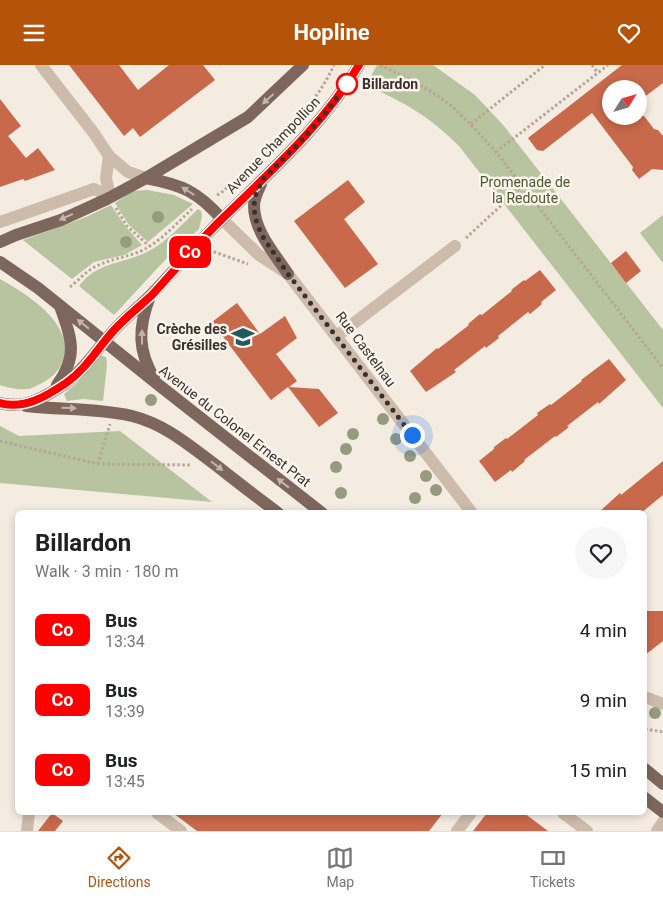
<!DOCTYPE html>
<html lang="en">
<head>
<meta charset="utf-8">
<style>
	:root { --surface:#fff; --page:#f6f6f6; --text:#202124; --muted:#757577; --line:#e0e0e0; --accent:#b45309 }
	body { margin:0; font-family:Roboto,sans-serif; background:var(--page); color:var(--text); height:100vh; display:flex; flex-direction:column; font-size:19px; white-space:nowrap }
	* { box-sizing:border-box; margin:0 }
	p { font-size:16px; color:var(--muted) }
	.icon { flex:none; width:28px; height:28px; fill:none; stroke:currentColor; stroke-width:2; stroke-linecap:round; stroke-linejoin:round }
	.map { position:relative; flex:1; overflow:hidden }
	.drawer { position:absolute; left:15px; top:445px; width:632px; height:305px; display:flex; flex-direction:column; background:var(--surface); border-radius:8px; box-shadow:0 2px 8px #0003 }
	.drawer>* { flex:none }
	.badge { padding:0 10px; border-radius:8px; font-size:18px; line-height:32px }
	.needle { width:32px; rotate:53deg }
	.controls { position:absolute; left:602px; top:15px; display:grid; gap:10px }
	.controls a { display:grid; place-items:center; width:45px; height:45px; border-radius:50%; background:var(--surface); box-shadow:0 2px 8px #0003; font-size:25px }
	.you { position:absolute; width:25px; height:25px; margin:-12px; border:4px solid #fff; border-radius:50%; background:#1a73e8; box-shadow:0 0 0 8px #1a73e833 }
	.map>.badge { position:absolute; translate:-50% -50%; box-shadow:0 0 0 2px #fff }
	.round { display:grid; place-items:center; flex:none; width:52px; height:52px; border-radius:26px; background:var(--page) }
	.overview { display:flex; align-items:center; justify-content:space-between; height:85px; padding:0 20px }
	h1 { font-size:24px; font-weight:700; line-height:38px }
	ul { padding:0; list-style:none }
	li { display:flex; align-items:center; gap:15px; height:70px; padding:0 20px }
	li div { flex:1 }
	li b { display:block; font-size:19px }
	li em { font-style:normal }
	li .badge { min-width:55px; font-weight:700; text-align:center }
	header { display:flex; justify-content:space-between; align-items:center; height:65px; padding:0 20px; background:var(--accent); color:#fff; font-size:22px; font-weight:700 }
	.tabs { display:flex; justify-content:space-around; align-items:center; height:70px; border-top:1px solid var(--line); background:var(--surface); font-size:14px; color:var(--muted) }
	.tabs a { display:grid; justify-items:center; gap:2px }
	.tabs .selected { color:var(--accent) }
	.map>svg:first-child { display:block }
	.green { fill:#b8c4a0 }
	.building { fill:#c8694b }
	.lines { fill:none; stroke-linecap:round; stroke-linejoin:round }
	.path { stroke:#b9a596; stroke-width:3; stroke-dasharray:2.5 2.5; stroke-linecap:butt }
	.minor { stroke:#cdbbac; stroke-width:12 }
	.major { stroke:#7d675c; stroke-width:12 }
	.tree { fill:#969b7f }
	.oneway { fill:#c2b5ac }
	.line-casing { stroke:#fff; stroke-width:11 }
	.line { stroke:#f00; stroke-width:8 }
	.walk { stroke:#3b302b; stroke-width:5; stroke-dasharray:0 9 }
	.stop-dot { fill:#fff; stroke:#f00; stroke-width:2.5 }
	.labels { text-anchor:middle; stroke-width:5; stroke-linejoin:round; paint-order:stroke }
	.stop-label { font-size:14px; font-weight:bold; fill:#3b302b; stroke:#fbf5ee; text-anchor:start }
	.street-label { font-size:14px; fill:#3b302b; stroke:#fbf5ee }
	.park-label { font-size:14px; fill:#4a5a2e; stroke:#fbf5ee }
	.poi-label { font-size:14px; font-weight:bold; fill:#3b302b; stroke:#fbf5ee; text-anchor:end }
</style>
</head>
<body>
<header><svg class="icon" aria-label="menu" viewBox="0 0 24 24"><path d="M4 6h16M4 12h16M4 18h16"/></svg>Hopline<svg class="icon" aria-label="heart" viewBox="0 0 24 24"><path d="M12 20l-8-8c-3-5 5-10 8-4 3-6 11-1 8 4z"/></svg></header>
<div class="map">
<svg width="663" height="766" viewBox="0 0 663 766">
	<rect width="100%" height="100%" fill="#f4ebe1"/>
	<!-- green -->
	<g class="green">
		<path d="M377,0H433L475,30L504,61L663,265V343L459,81C428,50 405,38 366,20Z"/>
		<polygon points="147,125 174,130 193,139 148,177 129,160 115,138 133,126"/>
		<polygon points="111,140 126,162 142,180 124,190 94,197 72,214 23,175 86,152"/>
		<path d="M198,144L201,146L202,151L199,164L166,194L114,250L79,221C97,197 122,199 147,187C167,177 182,159 198,144Z"/>
		<polygon points="663,150 663,198 640,168"/>
		<path d="M0,214C20,225 48,243 59,263C73,288 61,310 38,320C34,322 31,324 27,324C18,325 9,323 0,320Z"/>
		<polygon points="100,290 106,292 107,300 103,336 83,334 67,336 64,329 78,317"/>
		<polygon points="0,361 19,371 120,366 212,437 0,418"/>
	</g>
	<!-- building -->
	<g class="building">
		<polygon points="69,0 119,0 138,25 169,0 203,0 215,15 140,72 133,63 124,71"/>
		<polygon points="622,0 663,0 663,18 639,36 639,24 611,24 611,51 644,51 654,64 658,65 663,71 663,105 652,104 639,114 632,105 633,102 592,48 543,86 537,85 528,73"/>
		<polygon points="0,34 21,61 8,71 26,93 38,83 55,105 25,116 23,114 0,122"/>
		<polygon points="348,115 365,137 344,154 378,199 345,223 294,156"/>
		<polygon points="626,186 641,206 626,218 611,198"/>
		<polygon points="540,205 556,225 541,237 542,239 530,249 528,247 498,271 499,273 486,283 485,281 454,305 456,307 426,327 410,306 437,283 438,284 469,260 468,259 480,249 482,250 512,226 511,225 524,215 525,216"/>
		<polygon points="237,238 260,269 285,251 297,273 276,289 297,316 289,322 319,324 338,348 319,362 288,322 271,335 212,257"/>
		<polygon points="609,294 626,315 599,339 598,337 567,361 569,362 556,372 555,371 524,395 525,396 512,407 511,405 495,417 479,396 494,384 494,382 506,373 507,374 538,350 537,348 550,339 551,340 582,316 581,315"/>
		<polygon points="663,396 663,430 641,448 598,448 620,428 621,430"/>
		<polygon points="645,546 663,546 663,576 645,590"/>
		<polygon points="52,748 63,756 55,766 38,766"/>
		<polygon points="173,748 443,748 429,766 197,766"/>
		<polygon points="487,748 524,748 548,766 473,766"/>
	</g>
	<g class="lines">
		<!-- path -->
		<g class="path">
			<path d="M380,0C404,12 429,23 450,40C467,54 481,71 496,87L663,303"/>
			<polyline points="592,0 598,8"/>
			<polyline points="471,59 545,0"/>
			<polyline points="496,87 608,0"/>
			<path d="M217,130L221,128C263,90 310,52 334,0"/>
			<polyline points="116,143 127,161 149,181"/>
			<polyline points="466,173 522,121"/>
			<polyline points="209,185 248,199"/>
			<path d="M70,222C79,215 87,205 97,201C112,193 130,192 145,184C163,174 177,158 192,144"/>
			<polyline points="0,376 98,399 192,400"/>
			<polyline points="98,399 110,359"/>
			<polyline points="645,664 663,667"/>
		</g>
		<!-- minor -->
		<g class="minor">
			<polyline points="41,0 93,67 109,91 128,107 146,113"/>
			<polyline points="109,91 106,113 110,131"/>
			<polyline points="222,154 259,190 288,209 472,448"/>
			<polyline points="0,157 94,124 110,131"/>
			<polyline points="337,271 455,181"/>
			<polyline points="645,632 663,639"/>
			<polyline points="157,748 181,766"/>
			<polyline points="563,748 587,766"/>
			<polyline points="27,766 29,748"/>
			<polyline points="457,766 471,748"/>
			<polyline points="657,766 663,757"/>
		</g>
		<!-- major -->
		<g class="major">
			<path d="M146,113C182,120 197,126 222,154"/>
			<path d="M261,119C258,126 254,133 254,141C254,166 275,189 288,209"/>
			<polyline points="0,177 16,170 61,155 107,134 146,113 248,52 303,0"/>
			<polyline points="0,197 38,223 160,321 322,448"/>
			<path d="M149,234C138,264 138,286 154,313"/>
			<path d="M57,320C79,290 71,273 60,241"/>
			<path d="M0,338C24,345 47,331 66,318C88,302 101,277 120,259C130,249 141,240 151,230C175,205 198,177 223,153C272,105 324,59 359,0"/>
			<path d="M26,341C62,345 97,343 132,351C165,359 190,381 217,401C237,417 257,432 278,448"/>
			<polyline points="645,704 663,719"/>
			<polyline points="645,733 663,747"/>
		</g>
	</g>
	<!-- trees -->
	<g class="tree">
		<circle cx="158" cy="152" r="6"/>
		<circle cx="126" cy="177" r="6"/>
		<circle cx="151" cy="335" r="6"/>
		<circle cx="383" cy="354" r="6"/>
		<circle cx="353" cy="369" r="6"/>
		<circle cx="396" cy="374" r="6"/>
		<circle cx="346" cy="384" r="6"/>
		<circle cx="410" cy="391" r="6"/>
		<circle cx="336" cy="402" r="6"/>
		<circle cx="426" cy="411" r="6"/>
		<circle cx="436" cy="425" r="6"/>
		<circle cx="341" cy="428" r="6"/>
		<circle cx="415" cy="433" r="6"/>
		<circle cx="655" cy="648" r="6"/>
	</g>
	<!-- one-way arrows -->
	<defs><path id="oneway-solid" d="M-6-.8H1V-3.2L6.5 0L1 3.2V.8H-6Z" transform="scale(1.25)"/></defs>
	<g class="oneway">
		<use href="#oneway-solid" transform="translate(268 34) rotate(138)"/>
		<use href="#oneway-solid" transform="translate(188 126) rotate(-148)"/>
		<use href="#oneway-solid" transform="translate(66 152) rotate(156)"/>
		<use href="#oneway-solid" transform="translate(83 259) rotate(-142)"/>
		<use href="#oneway-solid" transform="translate(142 272) rotate(-90)"/>
		<use href="#oneway-solid" transform="translate(69 343) rotate(2)"/>
		<use href="#oneway-solid" transform="translate(217 401) rotate(38)"/>
		<use href="#oneway-solid" transform="translate(283 418) rotate(-142)"/>
	</g>
	<g class="lines">
		<defs>
			<path id="line" d="M0,338C24,345 47,331 66,318C89,302 101,277 120,259C130,249 141,240 151,231C175,205 198,177 223,153C272,105 324,59 359,0"/>
		</defs>
		<!-- line casing -->
		<use href="#line" class="line-casing"/>
		<!-- line -->
		<use href="#line" class="line"/>
		<!-- walk -->
		<polyline class="walk" points="347,19 330,42 304,73 263,114 256,129 254,140 255,152 261,169 288,209 412,370"/>
	</g>
	<!-- icons -->
	<defs>
		<symbol id="school-bare" viewBox="-9 -9 18 18"><path d="M0-5L7-2L0 1L-7-2ZM-4 1L0 2.5L4 1V4Q0 6-4 4Z" fill="#1f5a5e" stroke="#fbf5ee" stroke-width="2.5" paint-order="stroke"/></symbol>
	</defs>
	<g fill-rule="evenodd">
		<use href="#school-bare" x="227" y="256" width="32" height="32"/>
	</g>
	<!-- markers -->
	<circle class="stop-dot" cx="347" cy="19" r="10"/>
	<g class="labels">
		<!-- stop labels -->
		<g class="stop-label">
			<text x="362" y="24">Billardon</text>
		</g>
		<!-- street labels -->
		<g class="street-label">
			<text transform="translate(273 80) rotate(-46)" y="5">Avenue Champollion</text>
			<text transform="translate(366 284) rotate(53)" y="5">Rue Castelnau</text>
			<text transform="translate(235 361) rotate(38)" y="5">Avenue du Colonel Ernest Prat</text>
		</g>
		<!-- park labels -->
		<g class="park-label">
			<text x="525" y="122">Promenade de<tspan x="525" dy="16">la Redoute</tspan></text>
		</g>
		<!-- poi labels -->
		<g class="poi-label">
			<text x="227" y="269">Crèche des<tspan x="227" dy="16">Grésilles</tspan></text>
		</g>
	</g>
</svg>
<div class="controls">
<a><svg class="needle" viewBox="-14 -14 28 28"><path d="M0-13l5 13h-10z" fill="#e53935"/><path d="M0 13l5-13h-10z" fill="#757577"/></svg></a>
</div>
<div class="you" style="left:412px;top:370px"></div>
<b class="badge" style="left:190px;top:187px;background:#f00;color:#fff">Co</b>
<section class="drawer">
<div class="overview"><div><h1>Billardon</h1><p>Walk · 3 min · 180 m</p></div><a class="round"><svg class="icon" aria-label="heart" viewBox="0 0 24 24"><path d="M12 20l-8-8c-3-5 5-10 8-4 3-6 11-1 8 4z"/></svg></a></div>
<ul>
<li><span class="badge" style="background:#f00;color:#fff">Co</span><div><b>Bus</b><p>13:34</p></div><em>4 min</em></li>
<li><span class="badge" style="background:#f00;color:#fff">Co</span><div><b>Bus</b><p>13:39</p></div><em>9 min</em></li>
<li><span class="badge" style="background:#f00;color:#fff">Co</span><div><b>Bus</b><p>13:45</p></div><em>15 min</em></li>
</ul>
</section>
</div>
<nav class="tabs">
<a class="selected"><svg class="icon" aria-label="directions" viewBox="0 0 24 24"><path d="M12 3l9 9-9 9-9-9zM9 14v-3h6M13 9l2 2-2 2"/></svg>Directions</a>
<a><svg class="icon" aria-label="map" viewBox="0 0 24 24"><path d="M3 6l6-2 6 2 6-2v14l-6 2-6-2-6 2zM9 4v14M15 6v14"/></svg>Map</a>
<a><svg class="icon" aria-label="tickets" viewBox="0 0 24 24"><path d="M3 7h18v10H3zM15 7v10"/></svg>Tickets</a>
</nav>
</body>
</html>
